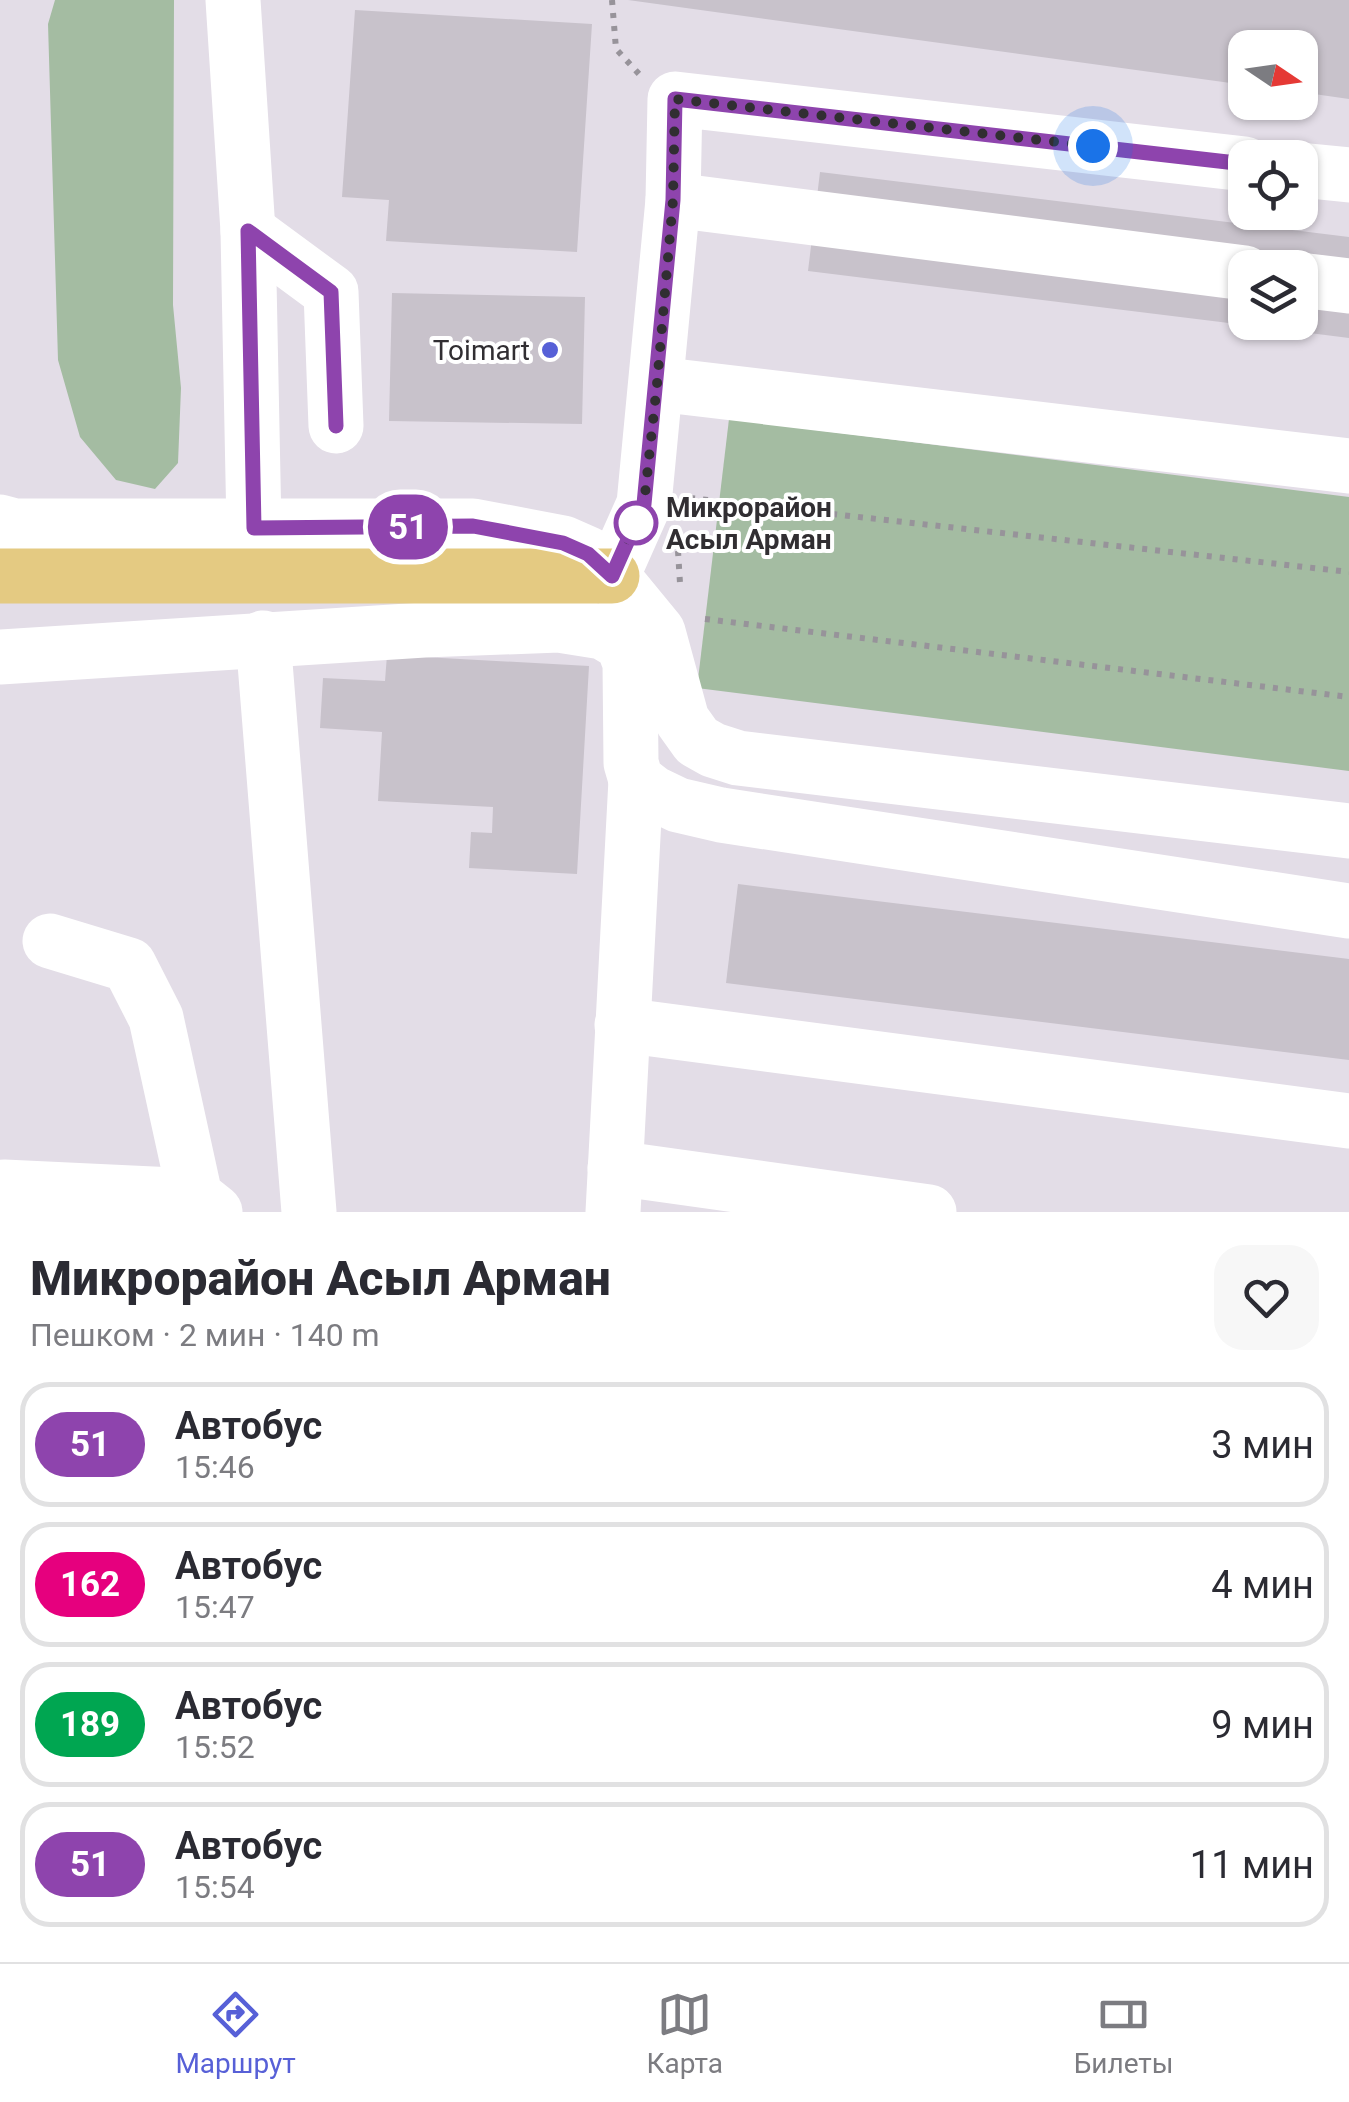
<!DOCTYPE html>
<html lang="ru">
<head>
<meta charset="utf-8">
<style>
	:root { --surface:#fff; --page:#f7f7f7; --text:#2b2b33; --muted:#7c7c81; --line:#e1e1e2; --accent:#5760d7 }
	body { margin:0; font-family:Roboto,sans-serif; background:var(--page); color:var(--text); height:100vh; display:flex; flex-direction:column; font-size:38px; white-space:nowrap }
	* { box-sizing:border-box; margin:0 }
	p { font-size:32px; color:var(--muted) }
	.icon { flex:none; width:55px; height:55px; fill:none; stroke:currentColor; stroke-width:2; stroke-linecap:round; stroke-linejoin:round }
	.map { position:relative; height:1212px; overflow:hidden }
	.drawer { display:flex; flex-direction:column; background:var(--surface); flex:1 }
	.drawer>* { flex:none }
	.badge { padding:0 20px; border-radius:32px; font-size:35px; line-height:65px }
	.needle { width:65px; rotate:103deg }
	.buttons { position:absolute; left:1228px; top:30px; display:grid; gap:20px }
	.buttons a { display:grid; place-items:center; width:90px; height:90px; border-radius:20px; background:var(--surface); box-shadow:0 2px 8px #0004; font-size:50px }
	.you { position:absolute; width:50px; height:50px; margin:-25px; border:8px solid #fff; border-radius:50%; background:#1a73e8; box-shadow:0 0 0 15px #1a73e833 }
	.map>.badge { position:absolute; translate:-50% -50%; box-shadow:0 0 0 5px #fff }
	.round { display:grid; place-items:center; flex:none; width:105px; height:105px; border-radius:30px; background:var(--page) }
	.summary { display:flex; align-items:center; justify-content:space-between; height:170px; padding:0 30px }
	h1 { font-size:48px; font-weight:800; line-height:75px }
	ul { padding:0; list-style:none }
	li { display:flex; align-items:center; gap:30px; height:125px; margin:0 20px 15px; padding:0 10px; border:5px solid var(--line); border-radius:30px }
	li div { flex:1 }
	li b { display:block; font-size:38px }
	li em { font-style:normal }
	li .badge { min-width:110px; font-weight:700; text-align:center }
	.tabs { display:flex; justify-content:space-around; align-items:center; height:140px; border-top:2px solid var(--line); background:var(--surface); font-size:28px; color:var(--muted) }
	.tabs a { display:grid; justify-items:center; gap:5px }
	.tabs .active { color:var(--accent) }
	.map>svg:first-child { display:block }
	.green { fill:#a4bca2 }
	.building { fill:#c8c2cb }
	.lines { fill:none; stroke-linecap:round; stroke-linejoin:round }
	.path { stroke:#97939a; stroke-width:6; stroke-dasharray:5 8; stroke-linecap:butt }
	.minor { stroke:#fff; stroke-width:55 }
	.major { stroke:#e4ca82; stroke-width:55 }
	.line-casing { stroke:#fff; stroke-width:22 }
	.line { stroke:#8e44ad; stroke-width:15 }
	.walk { stroke:#312e32; stroke-width:10; stroke-dasharray:0 18 }
	.poi-dot { fill:#5760d7; stroke:#fff; stroke-width:4 }
	.stop-dot { fill:#fff; stroke:#8e44ad; stroke-width:5 }
	.labels { text-anchor:middle; stroke-width:8; stroke-linejoin:round; paint-order:stroke }
	.poi-label { font-size:28px; fill:#312e32; stroke:#fff; text-anchor:end }
	.stop-label { font-size:28px; font-weight:bold; fill:#312e32; stroke:#fff; text-anchor:start }
</style>
</head>
<body>
<div class="map">
<svg width="1349" height="1212" viewBox="0 0 1349 1212">
	<rect width="100%" height="100%" fill="#e3dde7"/>
	<!-- green -->
	<g class="green">
		<polygon points="55,0 174,0 173,305 181,388 178,463 155,489 116,480 80,437 58,360 48,24"/>
		<polygon points="729,419 1349,497 1349,771 697,688"/>
	</g>
	<!-- building -->
	<g class="building">
		<polygon points="628,0 1349,0 1349,99 1300,92 1300,48 1245,48 1245,85"/>
		<polygon points="355,10 592,24 577,252 386,241 389,200 342,197"/>
		<polygon points="820,172 1349,237 1349,338 1246,325 1300,322 1300,268 1245,268 1245,325 808,271"/>
		<polygon points="392,293 585,297 582,424 389,421"/>
		<polygon points="387,655 589,666 577,874 469,868 471,832 492,833 493,807 378,801 382,732 320,728 323,678 385,681"/>
		<polygon points="738,884 1349,959 1349,1060 726,983"/>
	</g>
	<g class="lines">
		<!-- path -->
		<g class="path">
			<polyline points="612,0 616,49 639,74"/>
			<polyline points="690,498 1349,572"/>
			<polyline points="678,551 680,583"/>
			<polyline points="705,619 1349,697"/>
		</g>
		<!-- minor -->
		<g class="minor">
			<polyline points="233,0 248,231 254,528"/>
			<polyline points="1300,170 1349,175"/>
			<polyline points="673,200 1245,273"/>
			<polyline points="248,231 331,292 336,426"/>
			<polyline points="1300,280 1349,286"/>
			<polyline points="657,384 1349,466"/>
			<polyline points="0,522 15,526 473,526 563,543 588,554 612,576 658,632 682,720 697,741 713,750 738,758 1349,831"/>
			<polyline points="612,576 644,504 673,200 675,99 1245,164"/>
			<polyline points="263,638 309,1212"/>
			<polyline points="0,657 424,630 559,625 603,632 623,644 630,663 631,763 636,780 653,793 678,805 721,815 1349,911"/>
			<polyline points="50,941 129,965 156,1018 195,1196 215,1212"/>
			<polyline points="622,1025 1349,1121"/>
			<polyline points="615,1168 929,1212"/>
			<polyline points="4,1187 195,1196"/>
			<polyline points="613,1212 636,780"/>
		</g>
		<!-- major -->
		<polyline class="major" points="0,576 612,576"/>
	</g>
	<g class="lines">
		<defs>
			<polyline id="line" points="336,426 331,292 248,231 254,528 473,526 563,543 588,554 612,576 644,504 673,200 675,99 1245,164"/>
		</defs>
		<!-- line casing -->
		<use href="#line" class="line-casing"/>
		<!-- line -->
		<use href="#line" class="line"/>
		<!-- walk -->
		<polyline class="walk" points="636,523 628,540 644,504 657,384 673,200 675,99 1093,146"/>
	</g>
	<!-- markers -->
	<circle class="poi-dot" cx="550" cy="350" r="10"/>
	<circle class="stop-dot" cx="636" cy="523" r="20"/>
	<g class="labels">
		<!-- poi labels -->
		<g class="poi-label">
			<text x="530" y="360">Toimart</text>
		</g>
		<!-- stop labels -->
		<g class="stop-label">
			<text x="666" y="517">Микрорайон<tspan x="666" dy="32">Асыл Арман</tspan></text>
		</g>
	</g>
</svg>
<div class="buttons">
<a><svg class="needle" viewBox="-14 -14 28 28"><path d="M0-13l5 13h-10z" fill="#e53935"/><path d="M0 13l5-13h-10z" fill="#7c7c81"/></svg></a>
<a><svg class="icon" aria-label="locate" viewBox="0 0 24 24"><circle cx="12" cy="12" r="6"/><path d="M12 2v4M12 18v4M2 12h4M18 12h4"/></svg></a>
<a><svg class="icon" aria-label="layers" viewBox="0 0 24 24"><path d="M12 4l9 5-9 5-9-5zM3 14l9 5 9-5"/></svg></a>
</div>
<div class="you" style="left:1093px;top:146px"></div>
<b class="badge" style="left:408px;top:527px;background:#8e44ad;color:#fff">51</b>
</div>
<section class="drawer">
<div class="summary"><div><h1>Микрорайон Асыл Арман</h1><p>Пешком · 2 мин · 140 m</p></div><a class="round"><svg class="icon" aria-label="heart" viewBox="0 0 24 24"><path d="M12 20l-8-8c-3-5 5-10 8-4 3-6 11-1 8 4z"/></svg></a></div>
<ul>
<li><span class="badge" style="background:#8e44ad;color:#fff">51</span><div><b>Автобус</b><p>15:46</p></div><em>3 мин</em></li>
<li><span class="badge" style="background:#e6007e;color:#fff">162</span><div><b>Автобус</b><p>15:47</p></div><em>4 мин</em></li>
<li><span class="badge" style="background:#00a651;color:#fff">189</span><div><b>Автобус</b><p>15:52</p></div><em>9 мин</em></li>
<li><span class="badge" style="background:#8e44ad;color:#fff">51</span><div><b>Автобус</b><p>15:54</p></div><em>11 мин</em></li>
</ul>
</section>
<nav class="tabs">
<a class="active"><svg class="icon" aria-label="directions" viewBox="0 0 24 24"><path d="M12 3l9 9-9 9-9-9zM9 14v-3h6M13 9l2 2-2 2"/></svg>Маршрут</a>
<a><svg class="icon" aria-label="map" viewBox="0 0 24 24"><path d="M3 6l6-2 6 2 6-2v14l-6 2-6-2-6 2zM9 4v14M15 6v14"/></svg>Карта</a>
<a><svg class="icon" aria-label="tickets" viewBox="0 0 24 24"><path d="M3 7h18v10H3zM15 7v10"/></svg>Билеты</a>
</nav>
</body>
</html>
